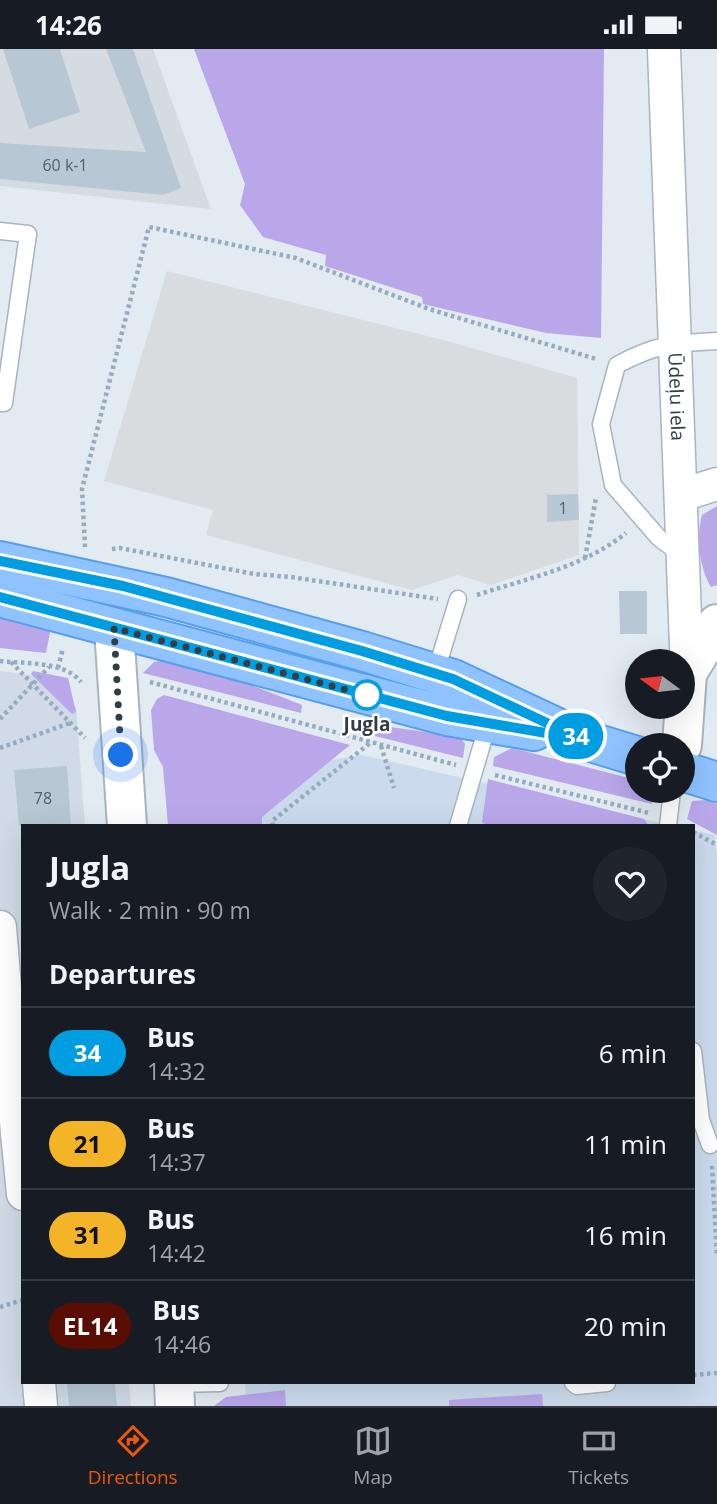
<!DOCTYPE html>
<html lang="en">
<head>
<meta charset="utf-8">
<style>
	:root { --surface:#171b24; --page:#20242c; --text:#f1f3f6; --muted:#9ea1a6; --line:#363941; --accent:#ea580c }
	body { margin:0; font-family:"Open Sans",sans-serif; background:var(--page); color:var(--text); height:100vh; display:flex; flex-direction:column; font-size:26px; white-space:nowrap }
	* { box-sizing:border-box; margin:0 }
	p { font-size:23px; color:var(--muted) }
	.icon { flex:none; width:38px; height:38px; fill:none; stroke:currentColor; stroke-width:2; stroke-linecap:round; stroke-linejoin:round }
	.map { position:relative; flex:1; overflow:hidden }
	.drawer { position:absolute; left:21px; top:775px; width:674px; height:560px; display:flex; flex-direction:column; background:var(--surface); border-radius:0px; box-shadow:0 7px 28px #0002 }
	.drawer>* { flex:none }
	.badge { padding:0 14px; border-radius:23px; font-size:24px; line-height:46px }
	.needle { width:46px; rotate:285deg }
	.buttons { position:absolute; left:625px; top:600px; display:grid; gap:14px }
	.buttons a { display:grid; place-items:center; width:70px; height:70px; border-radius:50%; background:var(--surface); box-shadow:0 7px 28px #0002; font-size:35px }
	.you { position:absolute; width:35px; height:35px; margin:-18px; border:5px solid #fff; border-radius:50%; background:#1a73e8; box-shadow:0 0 0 10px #1a73e833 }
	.map>.badge { position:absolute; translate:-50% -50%; box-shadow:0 0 0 4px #fff }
	h2 { padding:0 28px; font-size:26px; line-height:63px }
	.round { display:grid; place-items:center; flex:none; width:74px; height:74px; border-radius:37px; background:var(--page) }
	.overview { display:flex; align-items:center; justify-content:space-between; height:119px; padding:0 28px }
	h1 { font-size:33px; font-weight:700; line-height:52px }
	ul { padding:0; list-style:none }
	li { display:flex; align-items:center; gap:21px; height:91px; padding:0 28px; border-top:2px solid var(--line) }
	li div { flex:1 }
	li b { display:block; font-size:26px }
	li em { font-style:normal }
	li .badge { min-width:77px; font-weight:700; text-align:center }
	.status { display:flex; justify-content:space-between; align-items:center; height:49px; padding:0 35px; background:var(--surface); direction:ltr }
	.status svg { height:19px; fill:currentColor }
	.dock { display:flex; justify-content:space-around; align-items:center; height:98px; border-top:2px solid var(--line); background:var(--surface); font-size:19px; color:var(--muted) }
	.dock a { display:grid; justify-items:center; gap:4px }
	.dock .active { color:var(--accent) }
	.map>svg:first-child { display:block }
	.residential { fill:#d0dbe7 }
	.industrial { fill:#d5dce1 }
	.education { fill:#cbdbed }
	.green { fill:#b9a7ea }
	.parking { fill:#d8dcdf }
	.building { fill:#b7c8d4 }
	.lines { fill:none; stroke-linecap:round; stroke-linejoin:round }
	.service-casing { stroke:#a7b5c1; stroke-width:19 }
	.minor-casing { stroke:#a7b5c1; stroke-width:35 }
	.tertiary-casing { stroke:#a7b5c1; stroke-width:42 }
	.primary-casing { stroke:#589feb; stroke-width:42 }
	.path { stroke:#95acc1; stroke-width:4.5; stroke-dasharray:3.5 3.5; stroke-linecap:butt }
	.service { stroke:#fff; stroke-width:16 }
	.minor { stroke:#fff; stroke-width:32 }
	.tertiary { stroke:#fff; stroke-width:38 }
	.primary { stroke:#8fc3ff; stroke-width:38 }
	.line-casing { stroke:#fff; stroke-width:16 }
	.line { stroke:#009de0; stroke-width:10 }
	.walk { stroke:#323d44; stroke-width:7; stroke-dasharray:0 12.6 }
	.stop-dot { fill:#fff; stroke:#009de0; stroke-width:3.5 }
	.labels { text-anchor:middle; stroke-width:5; stroke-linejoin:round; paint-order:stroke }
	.number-label { font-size:16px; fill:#536068 }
	.street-label { font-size:19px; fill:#323d44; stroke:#fff }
	.stop-label { font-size:19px; font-weight:bold; fill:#323d44; stroke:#fff }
</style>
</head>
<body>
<div class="status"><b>14:26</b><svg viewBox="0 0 49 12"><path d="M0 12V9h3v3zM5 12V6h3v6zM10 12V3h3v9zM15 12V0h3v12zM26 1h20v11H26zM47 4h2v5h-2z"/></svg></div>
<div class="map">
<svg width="717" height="1357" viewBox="0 0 717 1357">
	<rect width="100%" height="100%" fill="#e2eaf2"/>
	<!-- residential -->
	<polygon class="residential" points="0,622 57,630 76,659 85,777 23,777 23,1334 129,1334 131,1357 0,1357"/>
	<!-- industrial -->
	<polygon class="industrial" points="0,0 153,0 211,160 0,137"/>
	<!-- education -->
	<g class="education">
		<polygon points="362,706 674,777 214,777 212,730"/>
		<polygon points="693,781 715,786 717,809 717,1357 246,1357 245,1334 693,1334"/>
	</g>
	<!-- green -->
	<g class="green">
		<polygon points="194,0 604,0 601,289 546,284 423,255 422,248 325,217 326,206 263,188 240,156 245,135"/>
		<path d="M717,457V536L711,538C699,518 696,489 702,466Z"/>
		<polygon points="0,565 51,578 46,604 0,599"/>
		<polygon points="173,610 213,621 302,656 301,664 143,624 154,613"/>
		<polygon points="33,622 68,629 76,663 72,665 31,625"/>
		<polygon points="164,646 350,696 262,768 262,777 168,777 163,718 154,701 151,661 157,650"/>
		<polygon points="377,676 460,688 465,695 463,709 375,687"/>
		<polygon points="512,699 637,731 637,742 651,742 652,755 493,717 494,708"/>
		<polygon points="488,730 644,770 649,777 488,777 482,773"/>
		<polygon points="706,751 717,755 717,786 687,770 692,752"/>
		<polygon points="285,1341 286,1357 214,1357 226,1348"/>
		<polygon points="542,1345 543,1357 449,1357 449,1351"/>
	</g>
	<!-- parking -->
	<polygon class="parking" points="167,222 447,292 577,329 579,506 491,536 458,526 412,541 206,486 213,461 104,432"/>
	<!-- building -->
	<g class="building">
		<polygon points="3,0 60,0 80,63 29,80"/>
		<polygon points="106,0 133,0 181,139 163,146 0,130 0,94 146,103"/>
		<polygon points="578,445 579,471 547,473 547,446"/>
		<polygon points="619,542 647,542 647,585 620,585"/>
		<polygon points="67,717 71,777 19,777 14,721"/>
		<polygon points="67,1334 115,1334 117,1357 69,1357"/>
	</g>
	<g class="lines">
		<defs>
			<g id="service">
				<polyline points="0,182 28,185 4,354 0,354"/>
				<path d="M683,507L659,489L613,436L601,375L617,316C656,295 674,294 717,292"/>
				<polyline points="435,625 458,550"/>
				<polyline points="458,777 488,675"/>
				<polyline points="668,777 672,742"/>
				<polyline points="693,1002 701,1071 710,1096"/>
				<polyline points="573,1334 577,1337 607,1334"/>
				<polyline points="174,1335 220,1334"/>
			</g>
			<g id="minor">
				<path id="s1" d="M664,0L687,624"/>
				<polyline points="682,446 717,435"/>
				<polyline points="0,878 17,1084"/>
				<polyline points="23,1084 17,1084 23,1145"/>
				<polyline points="39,1334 41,1357"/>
			</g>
			<g id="tertiary">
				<polyline points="114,579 127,777"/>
				<polyline points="682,696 687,624 717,575"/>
				<polyline points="174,1334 175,1357"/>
			</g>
			<g id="primary">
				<polyline points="0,512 166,548 362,602 453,630 581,690 637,707"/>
				<polyline points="0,548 447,667 534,682"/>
				<polyline points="682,722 717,733"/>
			</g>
		</defs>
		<!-- service casing -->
		<use href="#service" class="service-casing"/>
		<!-- minor casing -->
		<use href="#minor" class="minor-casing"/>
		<!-- tertiary casing -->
		<use href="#tertiary" class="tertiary-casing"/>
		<!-- primary casing -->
		<use href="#primary" class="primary-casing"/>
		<!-- path -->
		<g class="path">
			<polyline points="85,498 82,440 149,178 296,209 429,260 596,310"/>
			<polyline points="112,500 120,499 254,525 291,528 438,550"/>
			<polyline points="585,509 596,449"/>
			<path d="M477,546C528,529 584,518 626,484"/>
			<path d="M0,612C26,615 65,612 81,633"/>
			<polyline points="11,613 85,689"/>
			<polyline points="58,619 63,599"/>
			<polyline points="150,633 456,716"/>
			<polyline points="0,670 49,618"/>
			<polyline points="381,697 394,739"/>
			<polyline points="0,699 70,674"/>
			<polyline points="495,726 649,764"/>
			<polyline points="273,777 272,772 370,694"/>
			<polyline points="693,783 717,796"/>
			<polyline points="712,1117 717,1207"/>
			<polyline points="0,1258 23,1251"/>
			<polyline points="693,1326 717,1324"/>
		</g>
		<!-- service -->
		<use href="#service" class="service"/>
		<!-- minor -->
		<use href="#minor" class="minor"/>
		<!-- tertiary -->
		<use href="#tertiary" class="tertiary"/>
		<!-- primary -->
		<use href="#primary" class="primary"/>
	</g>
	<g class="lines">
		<defs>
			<polyline id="line" points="0,512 123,537 362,602 453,630 581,690 447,667 0,548"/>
		</defs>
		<!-- line casing -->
		<use href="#line" class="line-casing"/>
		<!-- line -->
		<use href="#line" class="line"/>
		<!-- walk -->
		<polyline class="walk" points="121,706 114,579 370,647 367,646"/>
	</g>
	<!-- markers -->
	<circle class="stop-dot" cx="367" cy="646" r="14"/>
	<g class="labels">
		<!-- number labels -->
		<g class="number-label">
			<text x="65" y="122">60 k-1</text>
			<text x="563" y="465">1</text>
			<text x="43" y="755">78</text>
		</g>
		<!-- street labels -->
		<g class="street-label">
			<text dy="7" stroke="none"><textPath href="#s1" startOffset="348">Ūdeļu iela</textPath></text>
		</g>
		<!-- stop labels -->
		<g class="stop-label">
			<text x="367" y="682">Jugla</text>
		</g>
	</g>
</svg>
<div class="buttons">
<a><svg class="needle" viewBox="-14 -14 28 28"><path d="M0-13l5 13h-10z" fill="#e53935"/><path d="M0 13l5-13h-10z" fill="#9ea1a6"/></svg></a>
<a><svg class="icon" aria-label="locate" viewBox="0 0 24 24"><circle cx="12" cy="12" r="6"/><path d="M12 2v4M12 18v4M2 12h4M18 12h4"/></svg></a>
</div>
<div class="you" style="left:121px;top:706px"></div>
<b class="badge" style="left:576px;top:687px;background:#009de0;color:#fff">34</b>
<section class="drawer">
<div class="overview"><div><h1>Jugla</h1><p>Walk · 2 min · 90 m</p></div><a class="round"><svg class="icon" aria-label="heart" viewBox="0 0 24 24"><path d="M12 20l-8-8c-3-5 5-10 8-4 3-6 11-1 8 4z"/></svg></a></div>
<h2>Departures</h2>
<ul>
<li><span class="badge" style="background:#009de0;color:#fff">34</span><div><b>Bus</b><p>14:32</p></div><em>6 min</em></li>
<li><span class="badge" style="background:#f4b427;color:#111">21</span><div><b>Bus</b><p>14:37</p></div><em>11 min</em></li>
<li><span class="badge" style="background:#f4b427;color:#111">31</span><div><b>Bus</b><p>14:42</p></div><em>16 min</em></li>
<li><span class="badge" style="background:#5a0e03;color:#fff">EL14</span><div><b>Bus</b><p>14:46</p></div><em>20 min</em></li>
</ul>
</section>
</div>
<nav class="dock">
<a class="active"><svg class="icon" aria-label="directions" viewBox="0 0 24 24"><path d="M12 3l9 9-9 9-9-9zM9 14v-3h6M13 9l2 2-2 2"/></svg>Directions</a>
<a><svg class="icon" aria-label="map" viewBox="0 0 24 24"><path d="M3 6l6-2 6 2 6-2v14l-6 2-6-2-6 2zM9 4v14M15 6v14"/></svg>Map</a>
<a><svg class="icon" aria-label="tickets" viewBox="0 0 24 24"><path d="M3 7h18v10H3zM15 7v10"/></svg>Tickets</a>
</nav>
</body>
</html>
